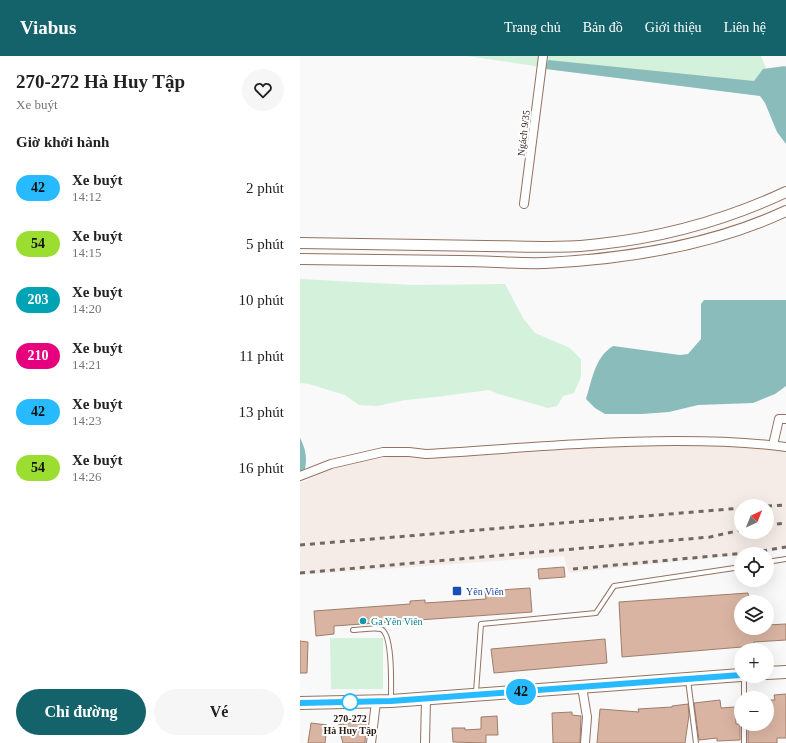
<!DOCTYPE html>
<html lang="vi">
<head>
<meta charset="utf-8">
<style>
	:root { --surface:#fff; --page:#f6f6f6; --text:#222; --muted:#767676; --accent:#14636a }
	body { margin:0; font-family:Georgia,serif; background:var(--page); color:var(--text); height:100vh; display:flex; flex-direction:column; font-size:15px; white-space:nowrap }
	* { box-sizing:border-box; margin:0 }
	p { font-size:13px; color:var(--muted) }
	.icon { flex:none; width:22px; height:22px; fill:none; stroke:currentColor; stroke-width:2; stroke-linecap:round; stroke-linejoin:round }
	.map { position:relative; flex:1; overflow:hidden }
	.sheet { display:flex; flex-direction:column; background:var(--surface); width:300px }
	.sheet>* { flex:none }
	.badge { padding:0 8px; border-radius:13px; font-size:14px; line-height:26px }
	.needle { width:26px; rotate:43deg }
	.buttons { position:absolute; left:434px; top:443px; display:grid; gap:8px }
	.buttons a { display:grid; place-items:center; width:40px; height:40px; border-radius:50%; background:var(--surface); box-shadow:0 4px 16px #0002; font-size:20px }
	.map>.badge { position:absolute; translate:-50% -50%; box-shadow:0 0 0 2px #fff }
	h2 { padding:0 16px; font-size:15px; line-height:36px }
	.round { display:grid; place-items:center; flex:none; width:42px; height:42px; border-radius:21px; background:var(--page) }
	.overview { display:flex; align-items:center; justify-content:space-between; height:68px; padding:0 16px }
	h1 { font-size:19px; font-weight:700; line-height:30px }
	.cta { display:flex; gap:8px; margin-top:auto; padding:8px 16px }
	.cta a { flex:1; height:46px; border-radius:24px; background:var(--accent); color:#fff; font-size:16px; font-weight:700; line-height:46px; text-align:center }
	.cta a+a { background:var(--page); color:var(--text) }
	ul { padding:0; list-style:none }
	li { display:flex; align-items:center; gap:12px; height:56px; padding:0 16px }
	li div { flex:1 }
	li b { display:block; font-size:15px }
	li em { font-style:normal }
	li .badge { min-width:44px; font-weight:700; text-align:center }
	header { display:flex; align-items:center; gap:24px; box-sizing:border-box; height:56px; padding:0 20px; background:var(--accent); color:#fff }
	header strong { font-size:19px }
	nav { display:flex; gap:22px; margin-inline-start:auto; font-size:14px }
	main { display:flex; flex:1; min-height:0 }
	.map>svg:first-child { display:block }
	.built { fill:#f5ece7; fill-rule:evenodd }
	.green { fill:#d3f1db }
	.water { fill:#8abcbb }
	.building { fill:#d9b4a2; stroke:#9e7d6b }
	.lines { fill:none; stroke-linecap:round; stroke-linejoin:round }
	.service-casing { stroke:#937261; stroke-width:6 }
	.minor-casing { stroke:#937261; stroke-width:10 }
	.tertiary-casing { stroke:#937261; stroke-width:12 }
	.primary-casing { stroke:#937261; stroke-width:14 }
	.service { stroke:#fff; stroke-width:4 }
	.minor { stroke:#fff; stroke-width:8 }
	.tertiary { stroke:#fff; stroke-width:10 }
	.primary { stroke:#fff; stroke-width:12 }
	.rail { stroke:#716863; stroke-width:3; stroke-dasharray:5 5; stroke-linecap:butt }
	.line-casing { stroke:#fff; stroke-width:9 }
	.line { stroke:#27baff; stroke-width:6 }
	.transit-dot { fill:#1a4fb4; stroke:#fff; stroke-width:1.5 }
	.culture-dot { fill:#0f9aa8; stroke:#fff; stroke-width:1.5 }
	.stop-dot { fill:#fff; stroke:#27baff; stroke-width:2 }
	.labels { text-anchor:middle; stroke-width:4; stroke-linejoin:round; paint-order:stroke }
	.street-label { font-size:10px; fill:#2a1c15; stroke:#fff }
	.transit-label { font-size:10px; fill:#164399; stroke:#fff; text-anchor:start }
	.culture-label { font-size:10px; fill:#0d838f; stroke:#fff; text-anchor:start }
	.stop-label { font-size:10px; font-weight:bold; fill:#2a1c15; stroke:#fff }
</style>
</head>
<body>
<header>
<strong>Viabus</strong>
<nav><a>Trang chủ</a><a>Bản đồ</a><a>Giới thiệu</a><a>Liên hệ</a></nav>
</header>
<main>
<section class="sheet">
<div class="overview"><div><h1>270-272 Hà Huy Tập</h1><p>Xe buýt</p></div><a class="round"><svg class="icon" aria-label="heart" viewBox="0 0 24 24"><path d="M12 20l-8-8c-3-5 5-10 8-4 3-6 11-1 8 4z"/></svg></a></div>
<h2>Giờ khởi hành</h2>
<ul>
<li><span class="badge" style="background:#27baff;color:#111">42</span><div><b>Xe buýt</b><p>14:12</p></div><em>2 phút</em></li>
<li><span class="badge" style="background:#9cdd31;color:#111">54</span><div><b>Xe buýt</b><p>14:15</p></div><em>5 phút</em></li>
<li><span class="badge" style="background:#00a3b4;color:#fff">203</span><div><b>Xe buýt</b><p>14:20</p></div><em>10 phút</em></li>
<li><span class="badge" style="background:#e6007e;color:#fff">210</span><div><b>Xe buýt</b><p>14:21</p></div><em>11 phút</em></li>
<li><span class="badge" style="background:#27baff;color:#111">42</span><div><b>Xe buýt</b><p>14:23</p></div><em>13 phút</em></li>
<li><span class="badge" style="background:#9cdd31;color:#111">54</span><div><b>Xe buýt</b><p>14:26</p></div><em>16 phút</em></li>
</ul>
<div class="cta"><a>Chỉ đường</a><a>Vé</a></div>
</section>
<div class="map">
<svg width="486" height="687" viewBox="0 0 486 687">
	<rect width="100%" height="100%" fill="#f9f9f9"/>
	<!-- built -->
	<path class="built" d="M418,388L486,393V492L469,496L269,517L264,500L0,519V427L44,408L95,400L125,403L332,389ZM441,450H467V476H441Z"/>
	<!-- green -->
	<g class="green">
		<polygon points="167,0 461,0 478,42 246,13 229,9"/>
		<polygon points="0,223 113,229 205,228 223,262 235,277 270,292 281,303 281,321 274,337 263,340 257,350 248,352 199,338 189,334 136,341 105,344 77,350 59,349 45,339 9,328 0,327"/>
		<polygon points="30,582 83,582 83,633 31,633"/>
	</g>
	<!-- water -->
	<g class="water">
		<polygon points="248,4 454,25 463,13 485,10 486,11 486,88 477,76 465,47 460,40 246,13"/>
		<path d="M404,244H486V330L475,338L453,347L398,349L369,356L342,358H305L295,352L286,343C292,324 295,301 313,290L380,299L388,298L401,283V248Z"/>
		<path d="M0,382C8,397 8,411 0,426Z"/>
	</g>
	<!-- building -->
	<g class="building">
		<polygon points="264,511 265,521 239,523 238,513"/>
		<polygon points="230,532 232,556 34,570 34,578 16,580 14,555 110,548 110,545 125,544 125,547 186,543 185,535"/>
		<polygon points="448,537 449,546 441,546 441,572 467,572 467,569 486,568 486,584 454,586 454,590 322,601 319,546"/>
		<polygon points="305,583 307,607 194,617 191,593"/>
		<polygon points="0,585 8,586 7,617 0,617"/>
		<polygon points="486,638 486,682 477,682 477,687 448,687 448,668 467,668 467,644 475,644 474,639"/>
		<polygon points="420,644 421,652 435,651 436,668 440,668 440,684 417,685 417,682 399,684 394,647"/>
		<polygon points="388,648 389,659 385,687 297,687 300,653 339,656 338,653 372,651 372,650"/>
		<polygon points="272,656 272,659 281,660 280,687 253,687 252,657"/>
		<polygon points="197,660 198,679 186,679 186,687 153,686 152,672 165,672 165,674 181,673 181,661"/>
		<polygon points="11,667 27,669 25,687 8,687"/>
		<polygon points="48,667 66,667 65,687 43,687 38,669"/>
	</g>
	<g class="lines">
		<defs>
			<g id="service">
				<polyline points="467,506 486,503"/>
				<path d="M53,574C61,574 73,571 81,573C93,578 91,630 91,643"/>
				<polyline points="444,620 444,642"/>
				<polyline points="388,624 396,687"/>
				<polyline points="176,636 181,568 296,557 314,530 441,511"/>
				<polyline points="444,668 444,687"/>
			</g>
			<g id="minor">
				<polyline points="224,148 243,0"/>
				<polyline points="473,389 479,363 486,363"/>
				<path d="M0,420L31,408L83,396H109L126,398C210,393 293,385 377,385C414,385 450,386 486,391"/>
				<polyline points="282,631 287,661 285,687"/>
				<polyline points="71,687 76,646"/>
				<polyline points="125,687 126,643"/>
			</g>
			<g id="tertiary">
				<path d="M0,187C62,188 123,189 185,190C223,190 262,193 300,188C364,181 428,163 486,136"/>
				<path d="M0,203C53,204 107,204 160,205C188,205 217,208 245,207C327,203 411,190 486,155"/>
			</g>
			<g id="primary">
				<polyline points="467,617 486,616"/>
				<polyline points="0,647 91,645 441,619"/>
			</g>
		</defs>
		<!-- service casing -->
		<use href="#service" class="service-casing"/>
		<!-- minor casing -->
		<use href="#minor" class="minor-casing"/>
		<!-- tertiary casing -->
		<use href="#tertiary" class="tertiary-casing"/>
		<!-- primary casing -->
		<use href="#primary" class="primary-casing"/>
		<!-- service -->
		<use href="#service" class="service"/>
		<!-- minor -->
		<use href="#minor" class="minor"/>
		<!-- tertiary -->
		<use href="#tertiary" class="tertiary"/>
		<!-- primary -->
		<use href="#primary" class="primary"/>
		<!-- rail -->
		<g class="rail">
			<polyline points="467,450 486,449"/>
			<polyline points="467,469 486,467"/>
			<polyline points="0,489 441,452"/>
			<polyline points="273,513 456,496 486,491"/>
			<polyline points="0,517 410,481 441,474"/>
		</g>
	</g>
	<g class="lines">
		<defs>
			<polyline id="line" points="0,647 91,645 441,619"/>
		</defs>
		<!-- line casing -->
		<use href="#line" class="line-casing"/>
		<!-- line -->
		<use href="#line" class="line"/>
	</g>
	<!-- markers -->
	<rect class="transit-dot" x="152" y="530" width="10" height="10" rx="2"/>
	<circle class="culture-dot" cx="63" cy="565" r="4"/>
	<circle class="stop-dot" cx="50" cy="646" r="8"/>
	<g class="labels">
		<!-- street labels -->
		<g class="street-label">
			<text transform="translate(223 77) rotate(-83)" y="4">Ngách 9/35</text>
		</g>
		<!-- transit labels -->
		<g class="transit-label">
			<text x="166" y="539">Yên Viên</text>
		</g>
		<!-- culture labels -->
		<g class="culture-label">
			<text x="71" y="569">Ga Yên Viên</text>
		</g>
		<!-- stop labels -->
		<g class="stop-label">
			<text x="50" y="666">270-272<tspan x="50" dy="12">Hà Huy Tập</tspan></text>
		</g>
	</g>
</svg>
<div class="buttons">
<a><svg class="needle" viewBox="-14 -14 28 28"><path d="M0-13l5 13h-10z" fill="#e53935"/><path d="M0 13l5-13h-10z" fill="#767676"/></svg></a>
<a><svg class="icon" aria-label="locate" viewBox="0 0 24 24"><circle cx="12" cy="12" r="6"/><path d="M12 2v4M12 18v4M2 12h4M18 12h4"/></svg></a>
<a><svg class="icon" aria-label="layers" viewBox="0 0 24 24"><path d="M12 4l9 5-9 5-9-5zM3 14l9 5 9-5"/></svg></a>
<a>+</a>
<a>−</a>
</div>
<b class="badge" style="left:221px;top:636px;background:#27baff;color:#111">42</b>
</div>
</main>
</body>
</html>
